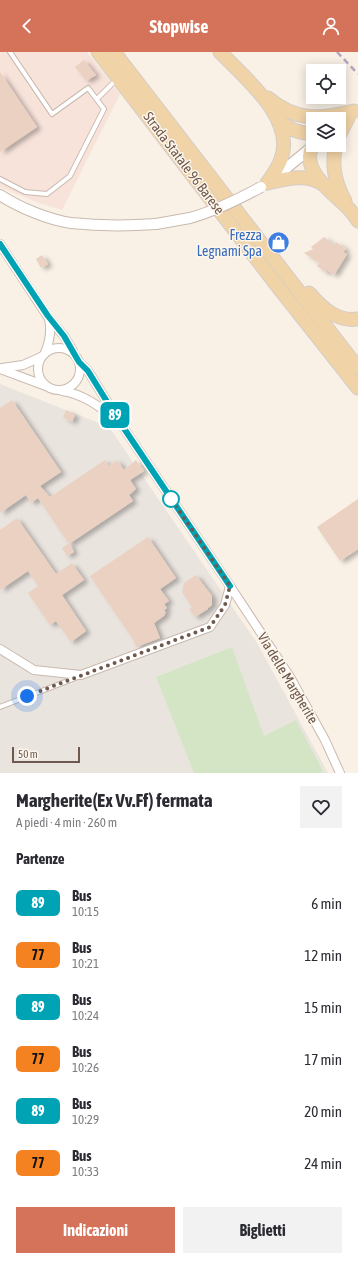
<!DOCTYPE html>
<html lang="it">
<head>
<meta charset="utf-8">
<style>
	:root { --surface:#fff; --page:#f2f2f3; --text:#2b2b33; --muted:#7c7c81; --accent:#d4725a }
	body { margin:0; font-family:"Asap Condensed",sans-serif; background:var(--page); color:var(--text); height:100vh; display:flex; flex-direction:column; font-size:15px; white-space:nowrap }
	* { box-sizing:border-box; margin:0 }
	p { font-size:13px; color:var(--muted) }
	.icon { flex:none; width:22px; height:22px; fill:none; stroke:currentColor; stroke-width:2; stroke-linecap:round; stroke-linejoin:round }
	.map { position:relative; height:721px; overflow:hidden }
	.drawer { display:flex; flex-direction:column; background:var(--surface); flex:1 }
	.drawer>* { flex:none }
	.badge { padding:0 8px; border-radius:6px; font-size:14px; line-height:26px }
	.fabs { position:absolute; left:306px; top:12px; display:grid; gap:8px }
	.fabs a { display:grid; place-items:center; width:40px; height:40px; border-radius:0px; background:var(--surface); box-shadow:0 2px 10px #0003; font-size:20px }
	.scale { position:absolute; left:12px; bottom:10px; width:68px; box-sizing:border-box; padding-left:4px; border:2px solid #6f594e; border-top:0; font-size:11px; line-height:14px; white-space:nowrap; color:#6f594e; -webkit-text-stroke:3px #fdf6ec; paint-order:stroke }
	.you { position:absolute; width:20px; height:20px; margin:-10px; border:3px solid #fff; border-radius:50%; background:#1a73e8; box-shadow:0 0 0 6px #1a73e833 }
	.map>.badge { position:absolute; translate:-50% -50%; box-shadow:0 0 0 2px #fff }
	h2 { padding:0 16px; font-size:15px; line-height:36px }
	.round { display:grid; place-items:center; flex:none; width:42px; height:42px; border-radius:0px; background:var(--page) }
	.summary { display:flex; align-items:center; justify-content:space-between; height:68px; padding:0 16px }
	h1 { font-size:19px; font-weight:700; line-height:30px }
	.button { display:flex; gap:8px; margin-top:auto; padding:8px 16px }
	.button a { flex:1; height:46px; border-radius:0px; background:var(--accent); color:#fff; font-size:16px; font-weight:700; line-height:46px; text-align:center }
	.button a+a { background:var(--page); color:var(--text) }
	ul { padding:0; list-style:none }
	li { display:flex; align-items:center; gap:12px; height:52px; padding:0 16px }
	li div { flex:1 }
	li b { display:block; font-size:15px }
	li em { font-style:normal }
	li .badge { min-width:44px; font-weight:700; text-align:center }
	header { display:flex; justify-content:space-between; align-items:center; height:52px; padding:0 16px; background:var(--accent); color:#fff; font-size:18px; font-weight:700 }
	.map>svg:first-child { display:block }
	.commercial { fill:#f8e3db }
	.industrial { fill:#eae4df }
	.green { fill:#d4e5c6 }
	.building { fill:#ebd1c1; filter:url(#shadow) }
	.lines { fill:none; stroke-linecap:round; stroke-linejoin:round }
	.service-casing { stroke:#c9b9ae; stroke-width:6 }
	.minor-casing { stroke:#c9b9ae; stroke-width:10 }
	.tertiary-casing { stroke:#c9b9ae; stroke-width:12 }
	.primary-casing { stroke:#d4cdca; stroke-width:15 }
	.service { stroke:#fff; stroke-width:4 }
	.minor { stroke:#fff; stroke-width:8 }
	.tertiary { stroke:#fff; stroke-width:10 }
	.primary { stroke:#f0d3a6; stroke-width:13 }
	.rail { stroke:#b4a6c1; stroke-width:2.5; stroke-dasharray:6 4; stroke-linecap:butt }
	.tertiary-bridge-casing { stroke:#c9b9ae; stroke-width:12; stroke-linecap:butt }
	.tertiary-bridge { stroke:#fff; stroke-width:10 }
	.line-casing { stroke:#fff; stroke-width:9 }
	.line { stroke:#00a3b4; stroke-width:6 }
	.walk { stroke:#6f594e; stroke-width:4; stroke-dasharray:0 7.2 }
	.stop-dot { fill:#fff; stroke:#00a3b4; stroke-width:2 }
	.labels { text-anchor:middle; stroke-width:3; stroke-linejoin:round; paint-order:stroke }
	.street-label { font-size:14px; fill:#6f594e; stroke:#fdf6ec }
	.shop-label { font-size:14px; fill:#366cbe; stroke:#fdf6ec; text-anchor:end }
</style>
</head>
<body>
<header><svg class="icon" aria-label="back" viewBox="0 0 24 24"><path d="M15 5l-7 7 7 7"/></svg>Stopwise<svg class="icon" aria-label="person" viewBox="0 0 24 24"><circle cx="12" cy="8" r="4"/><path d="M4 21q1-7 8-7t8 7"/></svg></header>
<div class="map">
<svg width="358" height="721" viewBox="0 0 358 721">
	<defs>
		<filter id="shadow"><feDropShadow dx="4.5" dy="2.5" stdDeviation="2" flood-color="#0004"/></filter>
	</defs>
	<rect width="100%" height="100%" fill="#f9f1e6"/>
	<!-- commercial -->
	<polygon class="commercial" points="0,0 87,0 120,42 62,158 39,151 0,135"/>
	<!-- industrial -->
	<polygon class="industrial" points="0,332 109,375 257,591 328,721 0,721"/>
	<!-- green -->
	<polygon class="green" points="232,595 264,684 296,668 323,719 320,721 194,721 156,625"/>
	<!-- building -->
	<g class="building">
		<polygon points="84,8 96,23 86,29 75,15"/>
		<polygon points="0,20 37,75 0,100"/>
		<polygon points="324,185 334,193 336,190 346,197 343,200 347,202 334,223 327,218 326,221 317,214 319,211 304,201 313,197 311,195"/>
		<polygon points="42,203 48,212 41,216 36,207"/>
		<polygon points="12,348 61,420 40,434 50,445 105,408 109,414 117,408 124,418 136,408 144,419 130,428 136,437 129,443 133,449 69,492 38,446 31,451 26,443 0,461 0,356"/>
		<polygon points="66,358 75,363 72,370 63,365"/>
		<polygon points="358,447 358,497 340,509 317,475"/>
		<polygon points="17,466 56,522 72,511 84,528 62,543 86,579 71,590 56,569 50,573 28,541 38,534 28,519 0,538 0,478"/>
		<polygon points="148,485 176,526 160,537 169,549 164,552 167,556 164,558 166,561 164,562 165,563 154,571 160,586 136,595 134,589 90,524"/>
		<polygon points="69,491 74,500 67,504 62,496"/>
		<polygon points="196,523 212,544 212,553 208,556 208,557 195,565 189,557 192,555 182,540 184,531"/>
	</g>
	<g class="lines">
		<defs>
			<g id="service">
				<polyline points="97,47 116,28"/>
				<polyline points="0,127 25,140 47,142 70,124 104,57 88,36 52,62 10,0"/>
				<polyline points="0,655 78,625"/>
			</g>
			<g id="minor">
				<polyline points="0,192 48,265 64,284 73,299"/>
				<circle cx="59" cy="317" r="21"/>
				<path d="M45,301C50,289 52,279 49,267"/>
				<polyline points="79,310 88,319 119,369 230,534 290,625 325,688 340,721"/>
				<polyline points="2,316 23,313 41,305"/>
				<polyline points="0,317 46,334"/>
				<path d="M62,339C83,342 99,354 115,367"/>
				<polyline points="0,597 34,618 81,623 210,575 225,553 230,534"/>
			</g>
			<g id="tertiary">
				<polyline points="273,127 313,94"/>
				<path d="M0,143C18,155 49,168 71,171C99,174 128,174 156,172"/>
			</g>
			<g id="primary">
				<polyline points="98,0 278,235 358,336"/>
				<polyline points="114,0 358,316"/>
				<path d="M220,0C245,26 296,67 281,107C278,116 272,124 267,131"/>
				<path d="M268,46C297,70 319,67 354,59"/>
				<path d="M278,67C288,77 298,81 313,82"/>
				<polyline points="339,84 349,64"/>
				<path d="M336,93C331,112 335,131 345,149"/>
				<path d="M312,95C300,118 334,142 348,156C352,160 355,164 358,169"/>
				<path d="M267,131C286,127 305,121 323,132"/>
				<path d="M309,241C322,256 337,270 358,267"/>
			</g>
		</defs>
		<!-- service casing -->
		<use href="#service" class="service-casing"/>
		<!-- minor casing -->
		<use href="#minor" class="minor-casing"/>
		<!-- tertiary casing -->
		<use href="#tertiary" class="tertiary-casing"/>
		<!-- primary casing -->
		<use href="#primary" class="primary-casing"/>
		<!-- service -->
		<use href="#service" class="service"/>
		<!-- minor -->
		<use href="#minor" class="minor"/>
		<!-- tertiary -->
		<use href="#tertiary" class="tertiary"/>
		<!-- primary -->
		<use href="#primary" class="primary"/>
		<!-- rail -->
		<polyline class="rail" points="337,0 358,22"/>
		<defs>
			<path id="tertiary-bridge" d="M156,172C167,170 179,168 190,166C215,159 239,147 261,135"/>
		</defs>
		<!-- tertiary-bridge casing -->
		<use href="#tertiary-bridge" class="tertiary-bridge-casing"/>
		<!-- tertiary-bridge -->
		<use href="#tertiary-bridge" class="tertiary-bridge"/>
	</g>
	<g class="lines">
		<defs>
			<polyline id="line" points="0,192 48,264 64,284 79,310 88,319 119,369 230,534"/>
		</defs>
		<!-- line casing -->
		<use href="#line" class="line-casing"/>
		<!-- line -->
		<use href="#line" class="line"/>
		<!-- walk -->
		<polyline class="walk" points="27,644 210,575 225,553 230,534 170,445 171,447"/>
	</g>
	<!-- icons -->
	<defs>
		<symbol id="shop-disc" viewBox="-11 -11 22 22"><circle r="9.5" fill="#3f7fe0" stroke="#fdf6ec"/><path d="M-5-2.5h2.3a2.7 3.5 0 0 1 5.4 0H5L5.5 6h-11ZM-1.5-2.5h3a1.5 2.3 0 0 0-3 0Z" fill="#fff"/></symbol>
	</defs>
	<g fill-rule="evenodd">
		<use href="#shop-disc" x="266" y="178" width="25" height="25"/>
	</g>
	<!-- markers -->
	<circle class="stop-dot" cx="171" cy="447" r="8"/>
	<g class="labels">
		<!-- street labels -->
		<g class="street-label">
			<text transform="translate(184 111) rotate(53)" y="5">Strada Statale 96 Barese</text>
			<text transform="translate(288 626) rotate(59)" y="5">Via delle Margherite</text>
		</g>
		<!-- shop labels -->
		<g class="shop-label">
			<text x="262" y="188">Frezza<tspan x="262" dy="16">Legnami Spa</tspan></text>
		</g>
	</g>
</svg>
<div class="fabs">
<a><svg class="icon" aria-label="locate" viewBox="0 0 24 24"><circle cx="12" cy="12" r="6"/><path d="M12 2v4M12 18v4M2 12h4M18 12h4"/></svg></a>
<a><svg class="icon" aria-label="layers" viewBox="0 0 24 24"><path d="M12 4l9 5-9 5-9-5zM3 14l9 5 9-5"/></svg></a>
</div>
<div class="scale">50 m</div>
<div class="you" style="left:27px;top:644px"></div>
<b class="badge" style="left:115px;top:363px;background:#00a3b4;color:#fff">89</b>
</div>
<section class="drawer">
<div class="summary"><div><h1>Margherite(Ex Vv.Ff) fermata</h1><p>A piedi · 4 min · 260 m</p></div><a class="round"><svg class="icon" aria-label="heart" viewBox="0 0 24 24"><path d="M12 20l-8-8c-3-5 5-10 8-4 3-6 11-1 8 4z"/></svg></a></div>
<h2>Partenze</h2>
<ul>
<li><span class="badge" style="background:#00a3b4;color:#fff">89</span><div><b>Bus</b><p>10:15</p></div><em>6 min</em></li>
<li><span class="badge" style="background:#f58220;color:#111">77</span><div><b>Bus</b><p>10:21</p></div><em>12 min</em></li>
<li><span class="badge" style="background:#00a3b4;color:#fff">89</span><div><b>Bus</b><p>10:24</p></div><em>15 min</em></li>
<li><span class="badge" style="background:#f58220;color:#111">77</span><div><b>Bus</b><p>10:26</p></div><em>17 min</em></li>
<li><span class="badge" style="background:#00a3b4;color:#fff">89</span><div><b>Bus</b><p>10:29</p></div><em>20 min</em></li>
<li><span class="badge" style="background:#f58220;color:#111">77</span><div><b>Bus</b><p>10:33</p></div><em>24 min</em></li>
</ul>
<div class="button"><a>Indicazioni</a><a>Biglietti</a></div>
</section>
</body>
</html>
